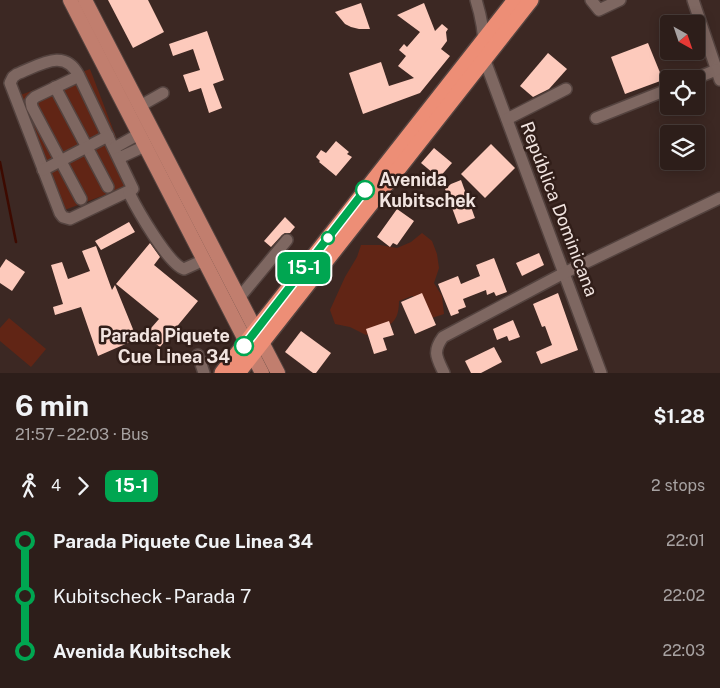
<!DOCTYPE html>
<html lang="en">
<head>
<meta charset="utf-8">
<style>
	:root { --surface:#2d1e1a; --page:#352723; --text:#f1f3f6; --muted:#a7a2a2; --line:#483c39 }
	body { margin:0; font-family:"Public Sans",sans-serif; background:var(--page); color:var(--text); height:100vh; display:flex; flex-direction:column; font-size:19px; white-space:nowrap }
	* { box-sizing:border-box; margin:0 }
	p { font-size:16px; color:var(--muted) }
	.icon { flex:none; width:28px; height:28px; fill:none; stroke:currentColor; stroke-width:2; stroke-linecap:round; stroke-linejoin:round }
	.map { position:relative; height:373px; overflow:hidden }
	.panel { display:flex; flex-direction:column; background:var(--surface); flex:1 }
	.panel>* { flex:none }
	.badge { padding:0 10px; border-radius:8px; font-size:18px; line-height:32px }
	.needle { width:32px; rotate:140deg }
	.fabs { position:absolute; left:660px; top:15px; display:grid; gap:10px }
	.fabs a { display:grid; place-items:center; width:45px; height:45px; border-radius:5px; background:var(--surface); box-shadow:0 2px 12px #0003,0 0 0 1px var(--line); font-size:25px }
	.map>.badge { position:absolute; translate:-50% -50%; box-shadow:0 0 0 2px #fff }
	.legs { display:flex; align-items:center; gap:8px; height:55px; padding:0 15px; font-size:16px }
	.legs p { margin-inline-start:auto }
	.headline { display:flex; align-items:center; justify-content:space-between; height:85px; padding:0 15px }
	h1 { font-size:28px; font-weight:700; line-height:38px }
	ul { padding:0 15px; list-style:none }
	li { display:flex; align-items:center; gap:18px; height:55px; font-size:19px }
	li i { display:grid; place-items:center; width:8px; height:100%; margin:0 6px; background:currentColor }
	li i::after { content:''; width:12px; height:12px; margin:-6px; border:4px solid; border-radius:50%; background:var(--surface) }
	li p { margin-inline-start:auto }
	li:first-child i { background:linear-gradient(#0000 50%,currentColor 0) }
	li:last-child i { background:linear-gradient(currentColor 50%,#0000 0) }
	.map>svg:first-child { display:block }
	.green { fill:#612515 }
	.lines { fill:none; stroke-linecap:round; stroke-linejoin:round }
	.stream { stroke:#3d0a00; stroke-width:2.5 }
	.building { fill:#fdcabc }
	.minor-casing { stroke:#54433f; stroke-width:14 }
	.major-casing { stroke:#54433f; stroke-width:16 }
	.highway-casing { stroke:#54433f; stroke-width:18 }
	.minor { stroke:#7e6761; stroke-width:11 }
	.major { stroke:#c17e6e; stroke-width:14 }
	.highway { stroke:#ed8e76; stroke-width:15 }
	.line-1-casing { stroke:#fff; stroke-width:11 }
	.line-1 { stroke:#00a651; stroke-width:8 }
	.stop-1-dot { fill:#fff; stroke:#00a651; stroke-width:2.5 }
	.labels { text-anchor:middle; stroke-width:5; stroke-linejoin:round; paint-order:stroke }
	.stop-label { font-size:18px; font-weight:bold; fill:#f1e4e0; stroke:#311e19; text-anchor:start }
	.street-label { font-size:18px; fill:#f1e4e0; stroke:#311e19 }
</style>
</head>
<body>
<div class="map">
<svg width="720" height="373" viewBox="0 0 720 373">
	<rect width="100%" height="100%" fill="#3c2823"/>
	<!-- green -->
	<g class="green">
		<polygon points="90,69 134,184 62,211 18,96"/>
		<path d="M422,233L432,241L437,254L439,268L434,283L442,296L444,314L426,320L425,301L412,296L399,301C399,327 386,326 366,335L350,327L335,324L330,310L345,277L357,257L361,245H380L397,248L411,242Z"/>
		<polygon points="9,318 46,349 31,367 0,341 0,328"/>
	</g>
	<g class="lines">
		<!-- stream -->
		<polyline class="stream" points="0,162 16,242"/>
	</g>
	<!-- building -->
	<g class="building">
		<polygon points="108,0 148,0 164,32 133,48"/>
		<polygon points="361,3 370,29 359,29 351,27 345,24 335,12"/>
		<polygon points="424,3 435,31 442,24 448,29 446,32 447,41 441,49 450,56 420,93 363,114 349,73 381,62 389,86 414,78 398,66 406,56 399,50 404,44 407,47 420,32 397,15"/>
		<polygon points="207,31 224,80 213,84 222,108 209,113 201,88 189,92 183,75 200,70 193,49 173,56 169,44"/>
		<polygon points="648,43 663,80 625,94 611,57"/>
		<polygon points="548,53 567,69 549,89 533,97 520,86"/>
		<polygon points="336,141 349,152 347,154 352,157 336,176 319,162 320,161 316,157 321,150 326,153"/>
		<polygon points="491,144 515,168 485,198 461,174"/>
		<polygon points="434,148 452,163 439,178 421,163"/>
		<polygon points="461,180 475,218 458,224 445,189 451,184"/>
		<polygon points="397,209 414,221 397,245 393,243 390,247 377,237"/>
		<polygon points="285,217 295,227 290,233 285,233 282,235 271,247 264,241"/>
		<polygon points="129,222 135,232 101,250 95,241"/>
		<polygon points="150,243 160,257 154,265 198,301 160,347 145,335 159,319 116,284"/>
		<polygon points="96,246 112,290 115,285 137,339 98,356 81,307 55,315 53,307 63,304 51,265 62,262 68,279 90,271 82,251"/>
		<polygon points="539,253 544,265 522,276 516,263"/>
		<polygon points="494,258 507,292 496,296 494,292 487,295 486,290 463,299 466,307 458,310 459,313 451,316 438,284 458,276 461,284 480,276 476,265"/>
		<polygon points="6,259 25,272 12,291 0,283 0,268"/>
		<polygon points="422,293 436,325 415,334 401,302"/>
		<polygon points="558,293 578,350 541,364 536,352 552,345 545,326 542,327 533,304"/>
		<polygon points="513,320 520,337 509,341 507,336 497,340 493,329"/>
		<polygon points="389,321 394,335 383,338 387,350 374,354 366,329"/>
		<polygon points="301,331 331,353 316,373 313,373 285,352"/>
		<polygon points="494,347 502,362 481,373 471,373 465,361"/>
	</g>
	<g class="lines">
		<defs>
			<g id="minor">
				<path d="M476,0C482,19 485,38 484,58L601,373"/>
				<polyline points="591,0 599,10 620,0"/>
				<polyline points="693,0 720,80"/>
				<path d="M79,76C65,47 40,65 17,74L13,77L10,83L60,213L63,217L70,219L133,189L79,76L35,97L31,101L32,107L81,199"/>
				<polyline points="694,79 716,70"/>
				<polyline points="55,87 108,187"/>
				<polyline points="140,106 163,93"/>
				<polyline points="596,118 669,89"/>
				<polyline points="507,119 566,89"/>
				<polyline points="114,148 139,134"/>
				<polyline points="119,158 145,146"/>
				<polyline points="43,170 108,136"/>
				<path d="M129,193C137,209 168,264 184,269L204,260"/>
				<polyline points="239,298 287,240"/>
				<polyline points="198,355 204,373"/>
				<path d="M444,373C437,358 432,352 443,337L564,273L720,198"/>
			</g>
			<g id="major">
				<polyline points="70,0 262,373"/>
				<polyline points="85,0 278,373"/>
			</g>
			<g id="highway">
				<polyline points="222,373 515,0"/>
				<polyline points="238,373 531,0"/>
			</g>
		</defs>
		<!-- minor casing -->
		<use href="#minor" class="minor-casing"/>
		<!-- major casing -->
		<use href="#major" class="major-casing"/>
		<!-- highway casing -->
		<use href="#highway" class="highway-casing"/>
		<!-- minor -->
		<use href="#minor" class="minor"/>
		<!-- major -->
		<use href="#major" class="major"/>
		<!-- highway -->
		<use href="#highway" class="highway"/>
	</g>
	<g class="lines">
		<defs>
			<polyline id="line-1" points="244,346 365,190"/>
		</defs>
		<!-- line-1 casing -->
		<use href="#line-1" class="line-1-casing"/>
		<!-- line-1 -->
		<use href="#line-1" class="line-1"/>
	</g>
	<!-- markers -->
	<g class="stop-1-dot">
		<circle cx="365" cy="190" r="9"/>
		<circle cx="328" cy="238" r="6"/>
		<circle cx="244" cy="346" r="9"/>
	</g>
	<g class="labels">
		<!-- stop labels -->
		<g class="stop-label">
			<text x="379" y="186">Avenida<tspan x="379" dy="21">Kubitschek</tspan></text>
			<text x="230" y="342" text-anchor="end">Parada Piquete<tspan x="230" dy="21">Cue Linea 34</tspan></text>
		</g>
		<!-- street labels -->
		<g class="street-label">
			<text transform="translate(559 209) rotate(69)" y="6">República Dominicana</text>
		</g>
	</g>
</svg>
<div class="fabs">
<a><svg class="needle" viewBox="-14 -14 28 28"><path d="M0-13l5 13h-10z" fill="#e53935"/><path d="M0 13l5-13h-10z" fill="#a7a2a2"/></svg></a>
<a><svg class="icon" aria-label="locate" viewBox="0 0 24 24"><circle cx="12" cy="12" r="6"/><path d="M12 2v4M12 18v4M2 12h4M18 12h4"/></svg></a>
<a><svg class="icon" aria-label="layers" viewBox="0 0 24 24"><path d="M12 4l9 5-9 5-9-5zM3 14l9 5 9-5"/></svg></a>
</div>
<b class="badge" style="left:304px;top:268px;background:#00a651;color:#fff">15-1</b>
</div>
<section class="panel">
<div class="headline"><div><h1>6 min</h1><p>21:57 – 22:03 · Bus</p></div><b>$1.28</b></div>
<div class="legs"><svg class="icon" aria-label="walk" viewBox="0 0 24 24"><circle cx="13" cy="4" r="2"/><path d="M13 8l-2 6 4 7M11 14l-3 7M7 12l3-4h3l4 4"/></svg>4<svg class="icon" aria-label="forward" viewBox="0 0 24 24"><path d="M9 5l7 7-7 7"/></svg><b class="badge" style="background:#00a651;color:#fff">15-1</b><p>2 stops</p></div>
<ul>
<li><i style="color:#00a651"></i><b>Parada Piquete Cue Linea 34</b><p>22:01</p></li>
<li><i style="color:#00a651"></i><span>Kubitscheck - Parada 7</span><p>22:02</p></li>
<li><i style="color:#00a651"></i><b>Avenida Kubitschek</b><p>22:03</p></li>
</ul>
</section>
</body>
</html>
